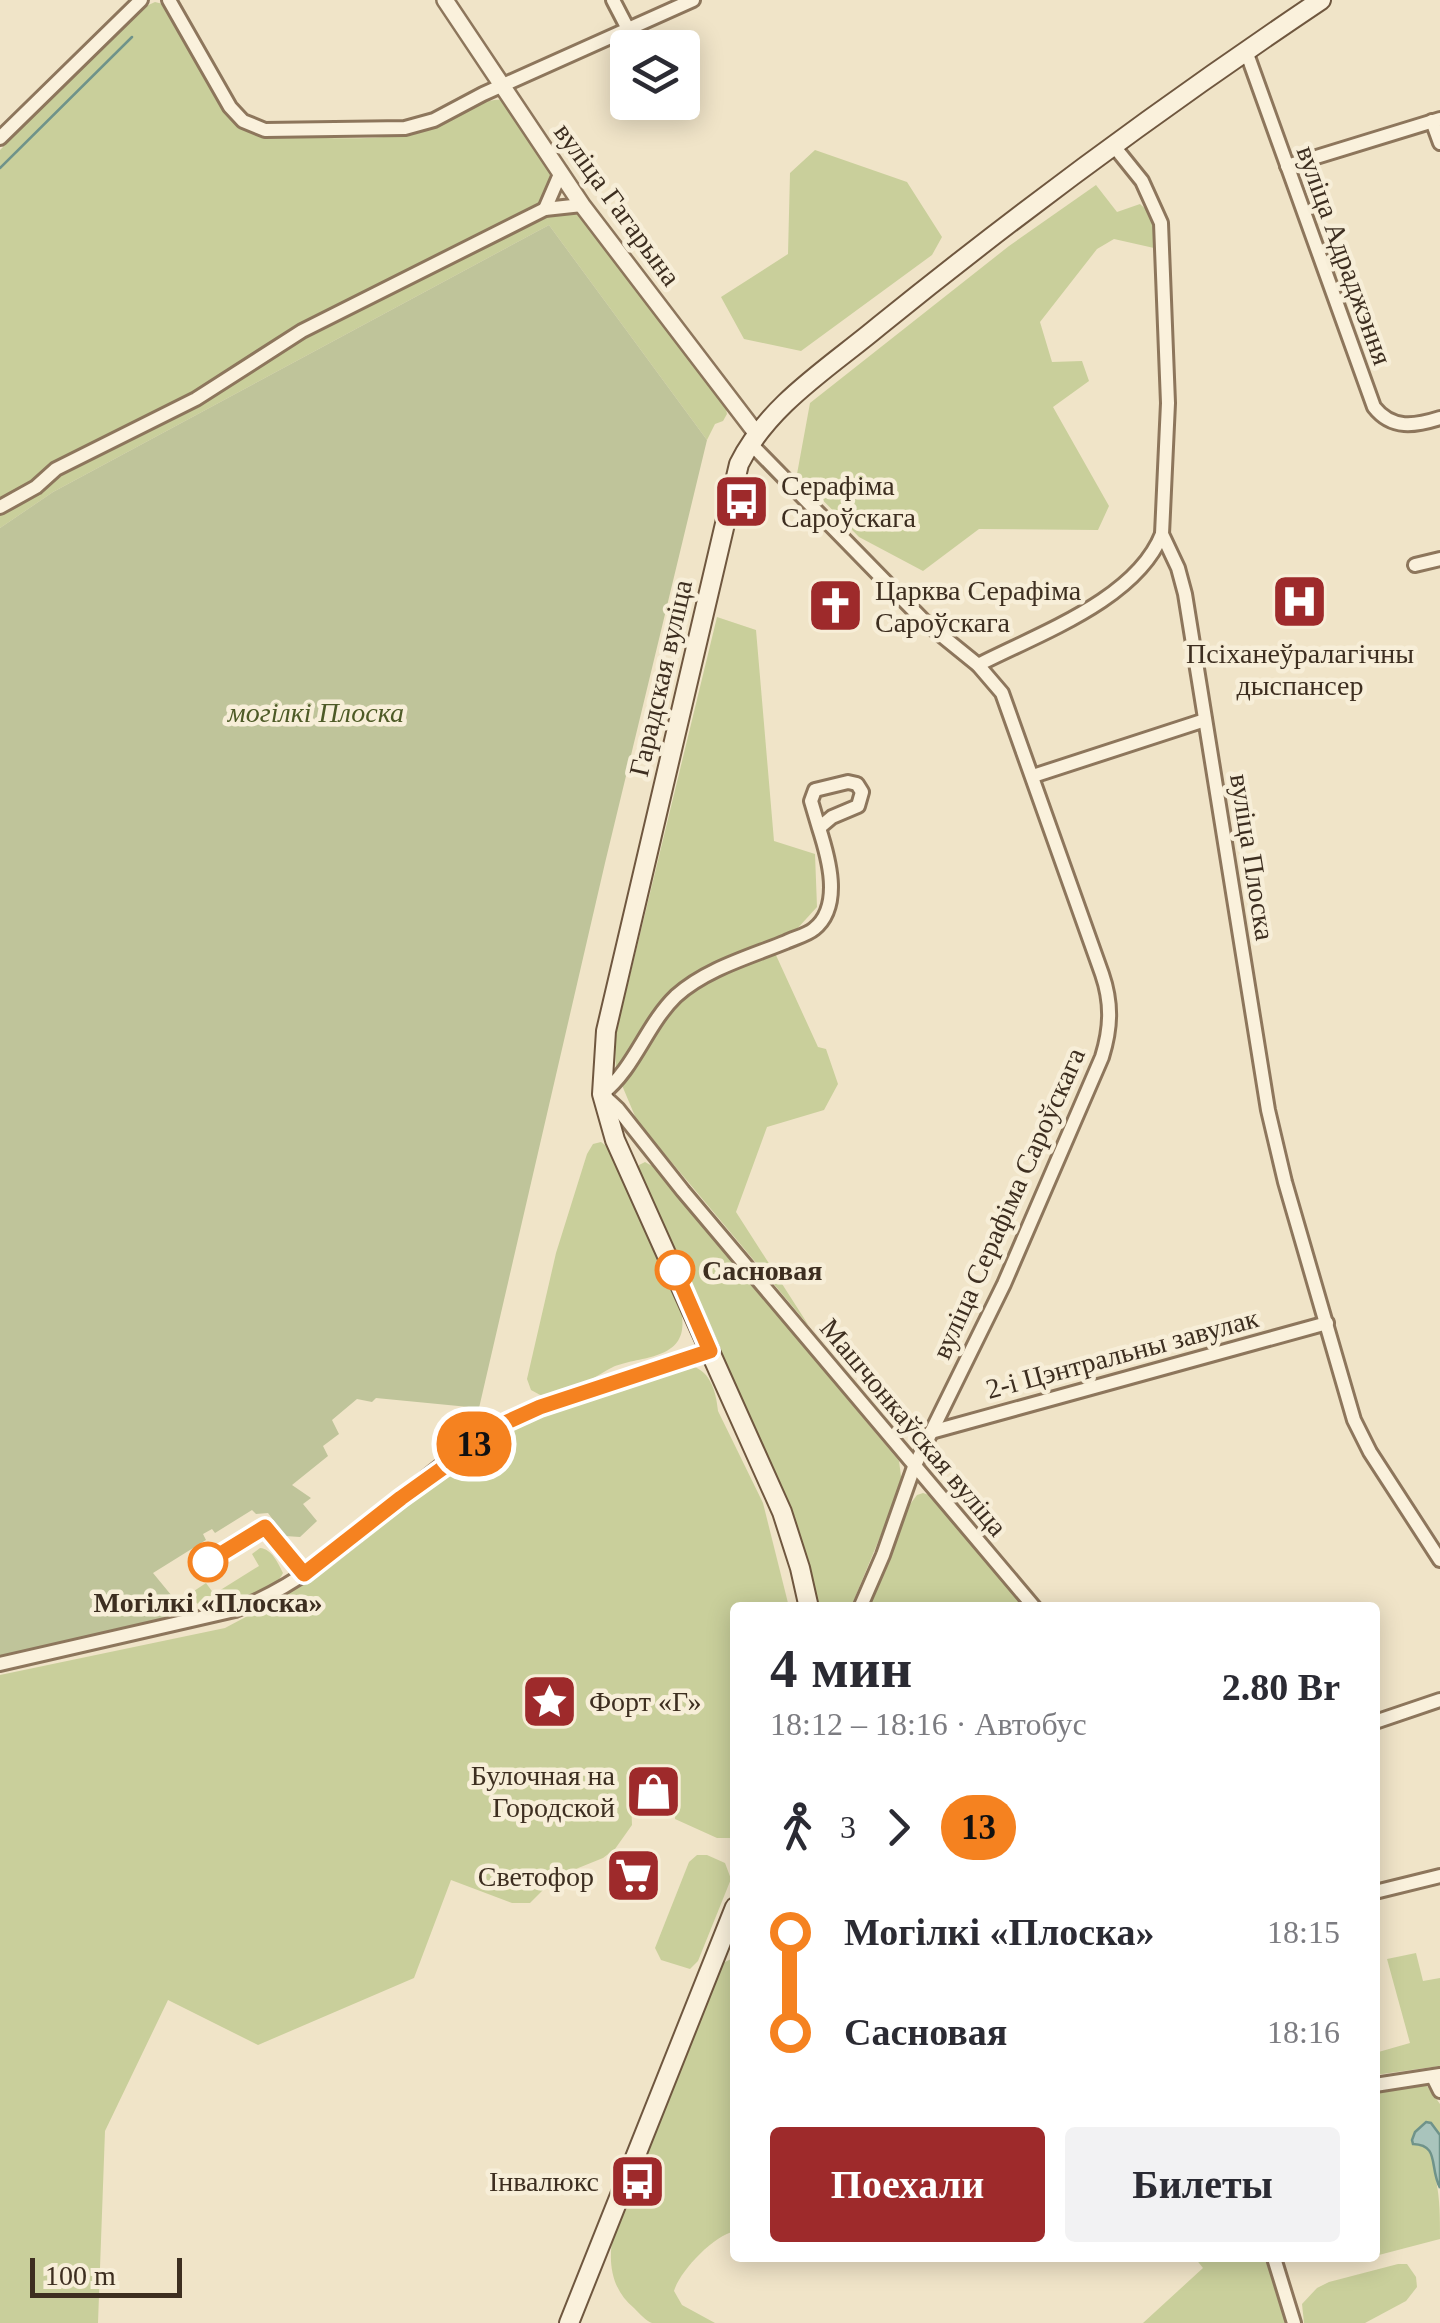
<!DOCTYPE html>
<html lang="ru">
<head>
<meta charset="utf-8">
<style>
	:root { --surface:#fff; --page:#f2f2f3; --text:#2b2b33; --muted:#7c7c81; --accent:#9e2a2b }
	body { margin:0; font-family:Georgia,serif; background:var(--page); color:var(--text); height:100vh; display:flex; flex-direction:column; font-size:38px; white-space:nowrap }
	* { box-sizing:border-box; margin:0 }
	p { font-size:32px; color:var(--muted) }
	.icon { flex:none; width:55px; height:55px; fill:none; stroke:currentColor; stroke-width:2; stroke-linecap:round; stroke-linejoin:round }
	.map { position:relative; flex:1; overflow:hidden }
	.sheet { position:absolute; left:730px; top:1602px; width:650px; height:660px; display:flex; flex-direction:column; background:var(--surface); border-radius:10px; box-shadow:0 5px 25px #0003 }
	.sheet>* { flex:none }
	.badge { padding:0 20px; border-radius:32px; font-size:35px; line-height:65px }
	.tools { position:absolute; left:610px; top:30px; display:grid; gap:20px }
	.tools a { display:grid; place-items:center; width:90px; height:90px; border-radius:10px; background:var(--surface); box-shadow:0 5px 25px #0003; font-size:50px }
	.scale { position:absolute; left:30px; bottom:25px; width:152px; box-sizing:border-box; padding-left:10px; border:5px solid #3d2e20; border-top:0; font-size:28px; line-height:35px; white-space:nowrap; color:#3d2e20; -webkit-text-stroke:8px #f7eed8; paint-order:stroke }
	.map>.badge { position:absolute; translate:-50% -50%; box-shadow:0 0 0 5px #fff }
	.legs { display:flex; align-items:center; gap:15px; height:110px; padding:0 40px; font-size:32px }
	.legs p { margin-inline-start:auto }
	.headline { display:flex; align-items:center; justify-content:space-between; height:170px; padding:0 40px }
	h1 { font-size:55px; font-weight:600; line-height:75px }
	.primary-button { display:flex; gap:20px; margin-top:auto; padding:20px 40px }
	.primary-button a { flex:1; height:115px; border-radius:10px; background:var(--accent); color:#fff; font-size:40px; font-weight:600; line-height:115px; text-align:center }
	.primary-button a+a { background:var(--page); color:var(--text) }
	ul { padding:0 40px; list-style:none }
	li { display:flex; align-items:center; gap:35px; height:100px; font-size:38px }
	li i { display:grid; place-items:center; width:15px; height:100%; margin:0 12px; background:currentColor }
	li i::after { content:''; width:25px; height:25px; margin:-12px; border:8px solid; border-radius:50%; background:var(--surface) }
	li p { margin-inline-start:auto }
	li:first-child i { background:linear-gradient(#0000 50%,currentColor 0) }
	li:last-child i { background:linear-gradient(currentColor 50%,#0000 0) }
	.map>svg:first-child { display:block }
	.green { fill:#c9cf9b }
	.cemetery { fill:#bfc49a }
	.water { fill:#a9c4bc; stroke:#6f938a; stroke-width:2.5 }
	.lines { fill:none; stroke-linecap:round; stroke-linejoin:round }
	.stream { stroke:#6f938a; stroke-width:2.5 }
	.minor-casing { stroke:#8d765c; stroke-width:18 }
	.tertiary-casing { stroke:#8d765c; stroke-width:20 }
	.secondary-casing { stroke:#6f573f; stroke-width:22 }
	.minor { stroke:#faf1dc; stroke-width:12 }
	.tertiary { stroke:#faf1dc; stroke-width:15 }
	.secondary { stroke:#faf1dc; stroke-width:18 }
	.line-1-casing { stroke:#fff; stroke-width:22 }
	.line-1 { stroke:#f58220; stroke-width:15 }
	.stop-1-dot { fill:#fff; stroke:#f58220; stroke-width:5 }
	.labels { text-anchor:middle; stroke-width:9; stroke-linejoin:round; paint-order:stroke }
	.street-label { font-size:28px; fill:#3d2e20; stroke:#f7eed8 }
	.poi-label { font-size:28px; fill:#3d2e20; stroke:#f7eed8; text-anchor:start }
	.park-label { font-size:28px; font-style:italic; fill:#4d5a26; stroke:#f7eed8 }
	.stop-label { font-size:28px; font-weight:bold; fill:#3d2e20; stroke:#f7eed8; text-anchor:start }
</style>
</head>
<body>
<div class="map">
<svg width="1440" height="2323" viewBox="0 0 1440 2323">
	<rect width="100%" height="100%" fill="#f0e4c8"/>
	<!-- green -->
	<g class="green">
		<path d="M155,2L167,5L224,111C238,126 252,133 272,137C314,136 367,142 407,134C438,128 477,97 503,100L552,171C552,188 548,198 533,207L300,328L192,397L84,448L46,470L49,481L143,433L299,339L543,215L566,211L578,215L725,404L727,414L723,421L715,424L707,440L549,225L53,492L0,528V150L144,7Z"/>
		<polygon points="815,150 907,182 942,237 932,255 801,351 744,339 721,297 788,254 790,173"/>
		<polygon points="1096,185 1117,212 1140,204 1157,219 1154,248 1114,239 1097,249 1040,322 1052,362 1082,361 1089,381 1053,407 1109,506 1098,530 979,529 923,571 859,537 797,474 810,403 1009,246"/>
		<polygon points="717,617 756,630 774,841 815,854 817,907 775,953 818,1047 826,1049 838,1084 824,1110 767,1127 736,1212 809,1326 637,1121 616,1071 615,1041 619,1021"/>
		<path d="M601,1142L610,1149L681,1311C692,1362 639,1355 613,1367C589,1379 573,1396 542,1396L531,1390L527,1379L556,1253L587,1154L593,1144Z"/>
		<path d="M645,1162L654,1167L899,1461L902,1484L851,1607H813L690,1296C687,1269 676,1254 663,1231C652,1214 646,1192 638,1173L639,1165Z"/>
		<path d="M687,1365C710,1368 716,1391 718,1411L763,1503L789,1607L735,1608V1838H717L675,1819C676,1796 679,1778 655,1769L637,1779L631,1800L632,1825L615,1849L603,1858L556,1877L530,1903H512L451,1880L414,1978L258,2045L168,2000L105,2131L98,2323H0V1675L225,1628L276,1601L475,1451L514,1427L558,1408Z"/>
		<polygon points="923,1493 935,1497 1027,1608 866,1608 908,1507 917,1495"/>
		<path d="M260,1548C272,1549 278,1563 283,1573C273,1595 213,1618 194,1601V1591L206,1583L214,1594L259,1566L252,1554Z"/>
		<polygon points="697,1855 707,1855 725,1863 731,1879 698,1961 690,1969 661,1960 655,1948 689,1862"/>
		<polygon points="1416,1953 1423,1981 1440,1978 1440,2066 1375,2075 1375,2053 1410,2043 1387,1959"/>
		<path d="M735,1957V2231C713,2236 680,2271 674,2291L682,2305L715,2323C699,2323 666,2323 652,2323C646,2321 638,2312 634,2308C604,2284 606,2240 624,2208C636,2188 644,2186 642,2159L721,1964Z"/>
		<path d="M1426,2085L1440,2104V2135L1431,2123L1426,2122L1425,2143C1440,2154 1432,2164 1436,2180C1440,2199 1440,2218 1440,2239L1375,2256V2093Z"/>
		<polygon points="1195,2258 1272,2258 1291,2323 1143,2323 1203,2268"/>
		<polygon points="1398,2264 1407,2264 1416,2277 1417,2287 1406,2301 1365,2323 1304,2323 1302,2304 1317,2288 1329,2282"/>
	</g>
	<!-- cemetery -->
	<polygon class="cemetery" points="549,225 707,440 605,863 479,1408 376,1398 372,1402 357,1399 332,1420 339,1434 323,1446 328,1456 292,1485 311,1498 303,1504 317,1521 300,1537 285,1536 268,1513 256,1514 252,1510 215,1533 212,1529 203,1534 206,1540 153,1573 181,1607 181,1616 0,1656 0,528 53,492"/>
	<!-- water -->
	<path class="water" d="M1426,2122L1431,2123L1440,2135V2188C1429,2167 1440,2145 1413,2144L1412,2140L1415,2132Z"/>
	<g class="lines">
		<!-- stream -->
		<polyline class="stream" points="0,168 132,37"/>
		<defs>
			<g id="minor">
				<polyline points="169,0 230,107 243,121 265,130 405,128 434,120 483,94 693,0"/>
				<polyline points="613,0 628,29"/>
				<path d="M1246,51L1374,407C1392,430 1415,426 1440,418"/>
				<polyline points="1432,121 1440,143"/>
				<polyline points="0,138 141,0"/>
				<polyline points="1113,145 1142,181 1161,223 1168,403 1162,534 1178,568 1185,594 1268,1110 1285,1182 1354,1420 1370,1452 1440,1560"/>
				<polyline points="1287,166 1440,119"/>
				<polyline points="545,209 561,172"/>
				<path d="M750,443L925,622L978,665L1002,693L1102,974C1112,1003 1111,1028 1102,1057L1004,1284L914,1467L883,1555L860,1608"/>
				<polyline points="0,507 36,487 56,469 196,399 302,331 545,209 582,205"/>
				<polyline points="1415,565 1440,559"/>
				<path d="M978,665C1038,634 1136,600 1162,534"/>
				<polyline points="1033,776 1205,720"/>
				<path d="M819,828L811,801L815,790L848,782L857,784L862,792L858,806L832,817L819,828C828,856 843,906 814,929C807,935 794,938 786,942C749,957 706,969 676,996C646,1025 635,1068 602,1094L618,1109L683,1191L1035,1608"/>
				<polyline points="931,1432 1327,1323"/>
				<path d="M0,1664L235,1610C339,1571 410,1475 506,1422C533,1407 564,1399 593,1390C632,1377 671,1364 710,1351"/>
				<polyline points="1375,1722 1440,1700"/>
				<polyline points="1375,1892 1440,1876"/>
				<polyline points="1433,2077 1440,2091"/>
				<polyline points="1375,2085 1440,2075"/>
				<polyline points="1274,2258 1294,2323"/>
			</g>
			<polyline id="tertiary" points="445,0 582,205 756,433"/>
			<g id="secondary">
				<path d="M809,1608L800,1568L782,1512L615,1140L602,1094L606,1031L739,464C768,405 830,367 879,326C1021,211 1169,102 1321,0"/>
				<polyline points="569,2323 735,1907"/>
			</g>
		</defs>
		<!-- minor casing -->
		<use href="#minor" class="minor-casing"/>
		<!-- tertiary casing -->
		<use href="#tertiary" class="tertiary-casing"/>
		<!-- secondary casing -->
		<use href="#secondary" class="secondary-casing"/>
		<!-- minor -->
		<use href="#minor" class="minor"/>
		<!-- tertiary -->
		<use href="#tertiary" class="tertiary"/>
		<!-- secondary -->
		<use href="#secondary" class="secondary"/>
	</g>
	<g class="lines">
		<defs>
			<polyline id="line-1" points="208,1562 265,1527 304,1574 401,1498 507,1422 540,1407 710,1351 675,1270"/>
		</defs>
		<!-- line-1 casing -->
		<use href="#line-1" class="line-1-casing"/>
		<!-- line-1 -->
		<use href="#line-1" class="line-1"/>
	</g>
	<!-- icons -->
	<defs>
		<symbol id="bus-square" viewBox="-11 -11 22 22"><rect x="-9" y="-9" width="18" height="18" rx="4" fill="#9e2a2b" stroke="#f7eed8"/><path d="M-5-6H5V4H4V6H2V4H-2V6H-4V4H-5ZM-3.5-4V0h7V-4ZM-3.5 1.2v1.5H-2V1.2ZM2 1.2v1.5H3.5V1.2Z" fill="#fff"/></symbol>
		<symbol id="hospital-square" viewBox="-11 -11 22 22"><rect x="-9" y="-9" width="18" height="18" rx="4" fill="#9e2a2b" stroke="#f7eed8"/><path d="M-5-5h3v3.5h4V-5h3V5h-3V1.5h-4V5h-3Z" fill="#fff"/></symbol>
		<symbol id="church-square" viewBox="-11 -11 22 22"><rect x="-9" y="-9" width="18" height="18" rx="4" fill="#9e2a2b" stroke="#f7eed8"/><path d="M-1.2-6h2.4v3.5h3.3v2.4h-3.3V6h-2.4V-.1h-3.3v-2.4h3.3Z" fill="#fff"/></symbol>
		<symbol id="sight-square" viewBox="-11 -11 22 22"><rect x="-9" y="-9" width="18" height="18" rx="4" fill="#9e2a2b" stroke="#f7eed8"/><path d="M0-6L1.8-2.2L6-1.7L2.9 1.2L3.7 5.4L0 3.3L-3.7 5.4L-2.9 1.2L-6-1.7L-1.8-2.2Z" fill="#fff"/></symbol>
		<symbol id="shop-square" viewBox="-11 -11 22 22"><rect x="-9" y="-9" width="18" height="18" rx="4" fill="#9e2a2b" stroke="#f7eed8"/><path d="M-5-2.5h2.3a2.7 3.5 0 0 1 5.4 0H5L5.5 6h-11ZM-1.5-2.5h3a1.5 2.3 0 0 0-3 0Z" fill="#fff"/></symbol>
		<symbol id="supermarket-square" viewBox="-11 -11 22 22"><rect x="-9" y="-9" width="18" height="18" rx="4" fill="#9e2a2b" stroke="#f7eed8"/><path d="M-6-5.5h2.5l.6 2H6L4.5 2H-2.5L-4.4-4H-6ZM-1.5 3.2a1.3 1.3 0 1 0 .1 0ZM3 3.2a1.3 1.3 0 1 0 .1 0Z" fill="#fff"/></symbol>
	</defs>
	<g fill-rule="evenodd">
		<use href="#bus-square" x="710" y="470" width="63" height="63"/>
		<use href="#hospital-square" x="1268" y="570" width="63" height="63"/>
		<use href="#church-square" x="804" y="574" width="63" height="63"/>
		<use href="#sight-square" x="518" y="1670" width="63" height="63"/>
		<use href="#shop-square" x="622" y="1760" width="63" height="63"/>
		<use href="#supermarket-square" x="602" y="1844" width="63" height="63"/>
		<use href="#bus-square" x="606" y="2150" width="63" height="63"/>
	</g>
	<!-- markers -->
	<g class="stop-1-dot">
		<circle cx="675" cy="1270" r="18"/>
		<circle cx="208" cy="1562" r="18"/>
	</g>
	<g class="labels">
		<!-- street labels -->
		<g class="street-label">
			<text transform="translate(618 204) rotate(54)" y="10">вуліца Гагарына</text>
			<text transform="translate(1345 255) rotate(70)" y="10">вуліца Адраджэння</text>
			<text transform="translate(660 678) rotate(-77)" y="10">Гарадская вуліца</text>
			<text transform="translate(1253 857) rotate(81)" y="10">вуліца Плоска</text>
			<text transform="translate(1008 1203) rotate(-66)" y="10">вуліца Серафіма Сароўскага</text>
			<text transform="translate(1122 1353) rotate(-15)" y="10">2-і Цэнтральны завулак</text>
			<text transform="translate(914 1427) rotate(50)" y="10">Машчонкаўская вуліца</text>
		</g>
		<!-- poi labels -->
		<g class="poi-label">
			<text x="781" y="495">Серафіма<tspan x="781" dy="32">Сароўскага</tspan></text>
			<text x="875" y="600">Царква Серафіма<tspan x="875" dy="32">Сароўскага</tspan></text>
			<text x="1300" y="663" text-anchor="middle">Псіханеўралагічны<tspan x="1300" dy="32">дыспансер</tspan></text>
			<text x="589" y="1711">Форт «Г»</text>
			<text x="615" y="1785" text-anchor="end">Булочная на<tspan x="615" dy="32">Городской</tspan></text>
			<text x="594" y="1886" text-anchor="end">Светофор</text>
			<text x="599" y="2191" text-anchor="end">Інвалюкс</text>
		</g>
		<!-- park labels -->
		<g class="park-label">
			<text x="316" y="722">могілкі Плоска</text>
		</g>
		<!-- stop labels -->
		<g class="stop-label">
			<text x="702" y="1280">Сасновая</text>
			<text x="208" y="1612" text-anchor="middle">Могілкі «Плоска»</text>
		</g>
	</g>
</svg>
<div class="tools">
<a><svg class="icon" aria-label="layers" viewBox="0 0 24 24"><path d="M12 4l9 5-9 5-9-5zM3 14l9 5 9-5"/></svg></a>
</div>
<div class="scale">100 m</div>
<b class="badge" style="left:474px;top:1444px;background:#f58220;color:#111">13</b>
<section class="sheet">
<div class="headline"><div><h1>4 мин</h1><p>18:12 – 18:16 · Автобус</p></div><b>2.80 Br</b></div>
<div class="legs"><svg class="icon" aria-label="walk" viewBox="0 0 24 24"><circle cx="13" cy="4" r="2"/><path d="M13 8l-2 6 4 7M11 14l-3 7M7 12l3-4h3l4 4"/></svg>3<svg class="icon" aria-label="forward" viewBox="0 0 24 24"><path d="M9 5l7 7-7 7"/></svg><b class="badge" style="background:#f58220;color:#111">13</b></div>
<ul>
<li><i style="color:#f58220"></i><b>Могілкі «Плоска»</b><p>18:15</p></li>
<li><i style="color:#f58220"></i><b>Сасновая</b><p>18:16</p></li>
</ul>
<div class="primary-button"><a>Поехали</a><a>Билеты</a></div>
</section>
</div>
</body>
</html>
